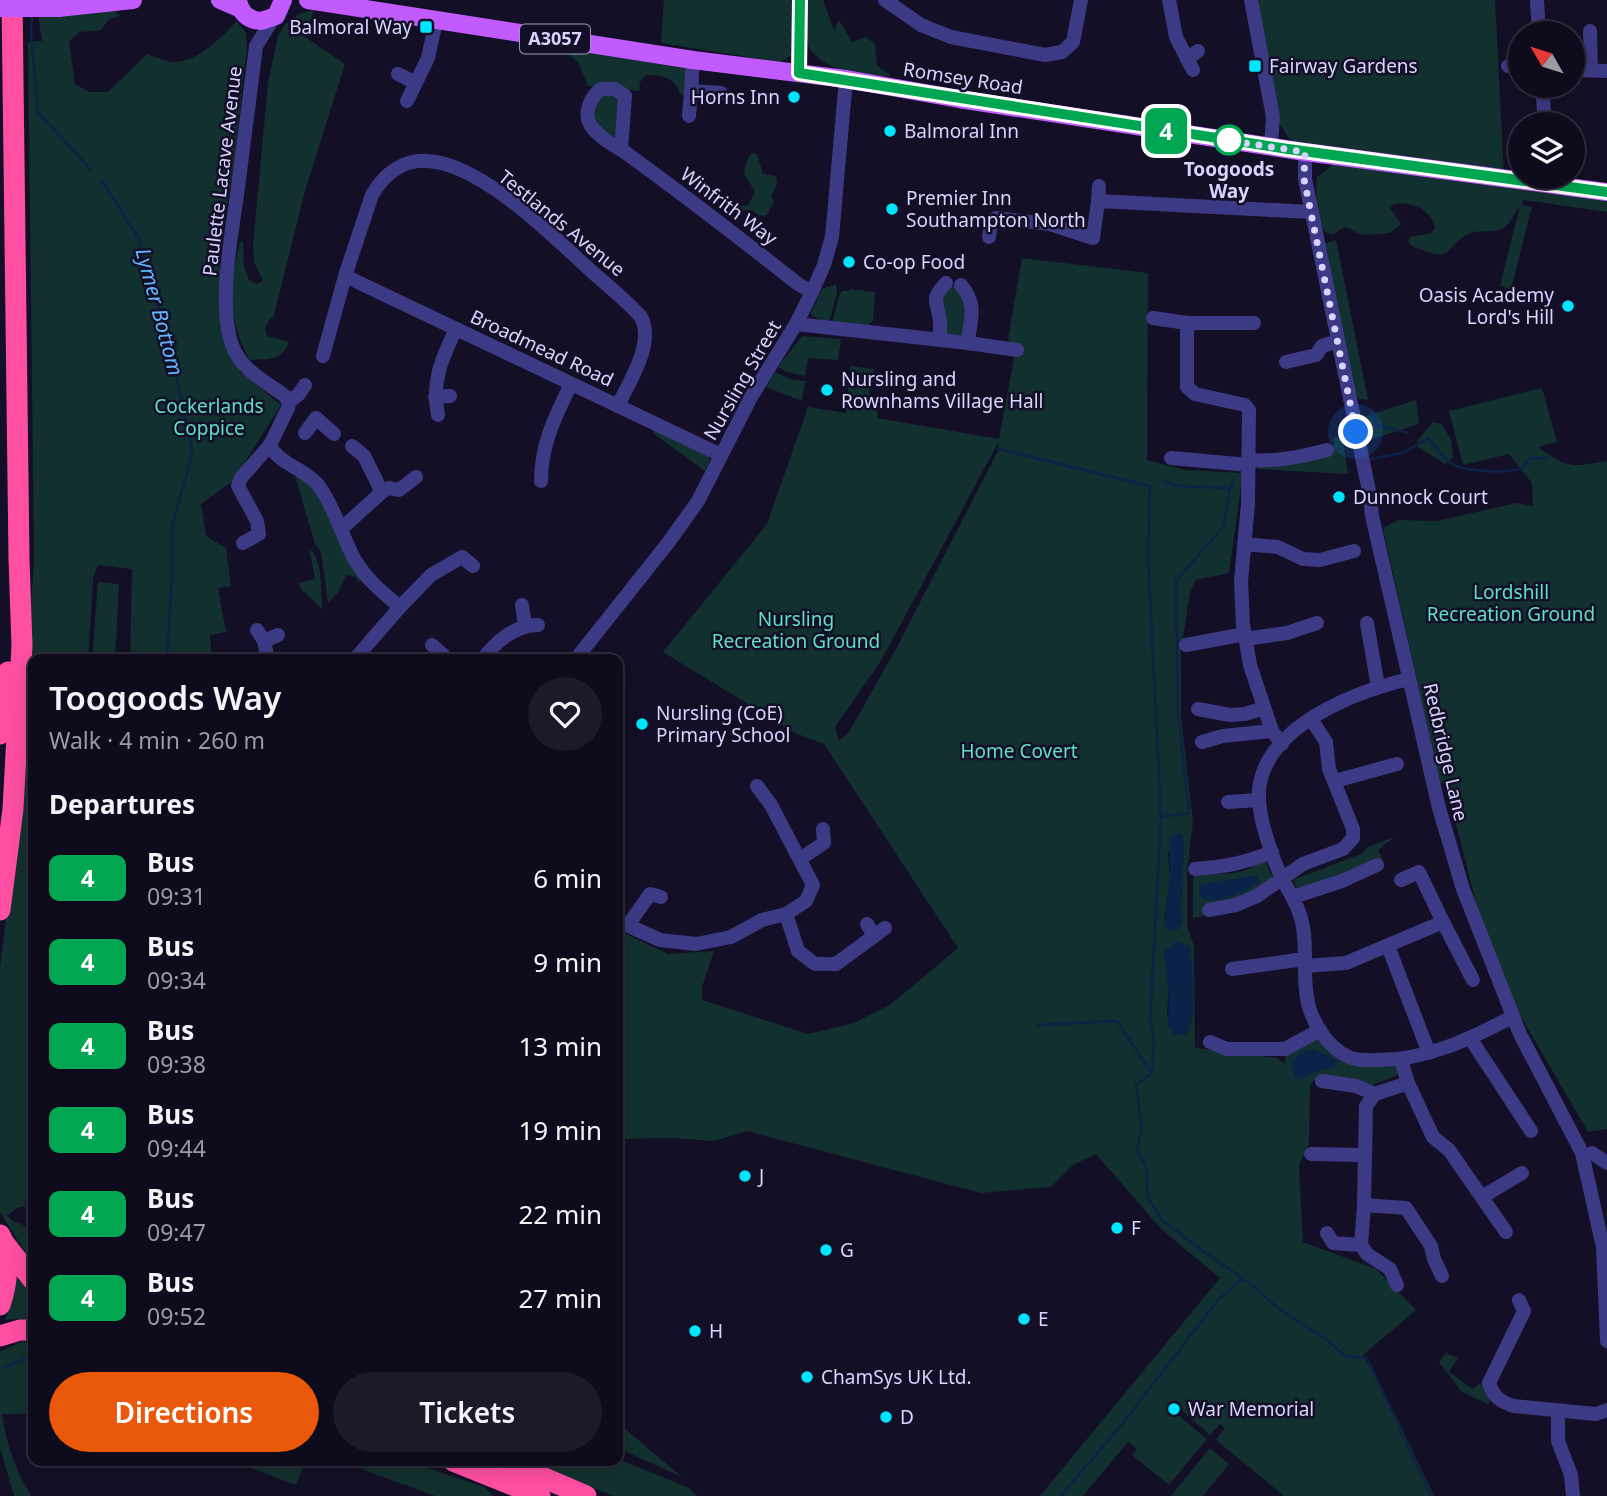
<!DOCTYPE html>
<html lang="en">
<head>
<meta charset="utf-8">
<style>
	:root { --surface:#0e0b1c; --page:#1c1929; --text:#f1f3f6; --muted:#9b9ba3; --line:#2e2b3b; --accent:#ea580c }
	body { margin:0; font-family:"Noto Sans",sans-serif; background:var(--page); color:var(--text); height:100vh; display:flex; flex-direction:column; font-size:26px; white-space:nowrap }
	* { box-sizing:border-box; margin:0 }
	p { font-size:23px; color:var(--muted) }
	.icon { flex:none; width:38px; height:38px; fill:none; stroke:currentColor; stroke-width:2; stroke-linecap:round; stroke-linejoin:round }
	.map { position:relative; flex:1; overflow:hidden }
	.details { position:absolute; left:28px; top:654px; width:595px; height:812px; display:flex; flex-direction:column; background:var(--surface); border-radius:14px; box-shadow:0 4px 18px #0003,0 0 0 2px var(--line) }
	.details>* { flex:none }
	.badge { padding:0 14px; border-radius:10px; font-size:24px; line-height:46px }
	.needle { width:46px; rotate:309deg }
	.fabs { position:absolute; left:1508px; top:21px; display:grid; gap:14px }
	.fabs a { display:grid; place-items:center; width:77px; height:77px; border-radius:50%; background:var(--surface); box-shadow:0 4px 18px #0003,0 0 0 2px var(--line); font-size:35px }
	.you { position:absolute; width:35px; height:35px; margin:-18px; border:5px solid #fff; border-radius:50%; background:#1a73e8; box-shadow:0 0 0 10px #1a73e833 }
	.map>.badge { position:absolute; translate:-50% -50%; box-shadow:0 0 0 4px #fff }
	h2 { padding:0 21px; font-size:26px; line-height:63px }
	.round { display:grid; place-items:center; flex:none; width:74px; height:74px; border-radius:37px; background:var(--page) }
	.headline { display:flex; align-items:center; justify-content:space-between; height:119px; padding:0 21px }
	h1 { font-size:33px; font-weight:600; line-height:52px }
	.primary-button { display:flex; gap:14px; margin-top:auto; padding:14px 21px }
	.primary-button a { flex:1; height:80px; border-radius:42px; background:var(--accent); color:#fff; font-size:28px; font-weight:600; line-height:80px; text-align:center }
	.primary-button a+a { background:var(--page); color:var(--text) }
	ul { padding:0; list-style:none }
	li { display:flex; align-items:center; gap:21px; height:84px; padding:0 21px }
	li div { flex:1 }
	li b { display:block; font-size:26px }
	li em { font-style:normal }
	li .badge { min-width:77px; font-weight:700; text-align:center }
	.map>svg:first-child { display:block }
	.green { fill:#12302f; fill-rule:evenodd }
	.water { fill:#0c2248 }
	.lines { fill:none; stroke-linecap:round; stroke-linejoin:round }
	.stream { stroke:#0c2248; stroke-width:2.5 }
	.minor { stroke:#3d3a85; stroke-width:14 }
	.major { stroke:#c25bff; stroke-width:18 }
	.highway { stroke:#ff4fa3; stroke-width:21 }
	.major-bridge { stroke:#c25bff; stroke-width:18 }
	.line-casing { stroke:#fff; stroke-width:16 }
	.line { stroke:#00a651; stroke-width:10 }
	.walk { stroke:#d9d4ff; stroke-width:7; stroke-dasharray:0 12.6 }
	.poi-dot { fill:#00e5ff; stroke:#130f26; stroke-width:2.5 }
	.stop-dot { fill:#fff; stroke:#00a651; stroke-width:3.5 }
	.labels { text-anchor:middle; stroke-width:5; stroke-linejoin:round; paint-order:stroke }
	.shield { fill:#130f26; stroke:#9e99be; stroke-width:2 }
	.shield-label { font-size:18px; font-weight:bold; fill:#d9d4ff }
	.poi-label { font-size:19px; fill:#d9d4ff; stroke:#130f26; text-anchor:start }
	.street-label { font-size:19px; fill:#d9d4ff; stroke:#130f26 }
	.stop-label { font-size:19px; font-weight:bold; fill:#d9d4ff; stroke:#130f26 }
	.park-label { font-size:19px; fill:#5fe0c0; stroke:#130f26 }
	.water-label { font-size:21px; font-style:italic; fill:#62b6ff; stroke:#130f26 }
</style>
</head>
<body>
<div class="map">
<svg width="1607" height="1496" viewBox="0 0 1607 1496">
	<rect width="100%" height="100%" fill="#130f26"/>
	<!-- green -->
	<g class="green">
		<polygon points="664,0 793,0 791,56 780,62 661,43"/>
		<path d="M806,0H823L834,30L839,20L852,42L866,37L875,44L877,66L892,76C866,78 812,70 806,39C804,27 806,12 806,0Z"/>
		<polygon points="1257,0 1495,0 1504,175 1302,147 1289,138 1280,125"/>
		<path d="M114,10L120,16L109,19L101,30L80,32L69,41L75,84L89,92H108L147,54C156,57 165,62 175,62C200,61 221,37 237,21L246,33L247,48L232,178L219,249L222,313L226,348L241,372L281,405L233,481L201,504L206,536L226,548L231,586L218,588L226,632L210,635L212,660H130L132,569L98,565L93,579L88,660H33V1207H19L7,1215C12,1222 15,1221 21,1224C37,1231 33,1250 33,1265L0,1212V968L15,848L34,560L28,42L42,41L38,15Z"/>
		<path d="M314,10L305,37L345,64L305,191L273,319L271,317L265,328L267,336L289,342C283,361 267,359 250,360C227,320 229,285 240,242L243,241L244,266L249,280L257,284L263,281L254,262L253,245L268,83L278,36L285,24L299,14Z"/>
		<path d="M556,45L687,67L686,96L681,95C673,76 665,76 646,75L640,82L639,91L588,86L578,62Z"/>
		<polygon points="598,95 620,96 615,137 600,129 593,119"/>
		<path d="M755,153L757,154L763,174L776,176L777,184L771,196L774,201L767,215C760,217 757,214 752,210L737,211V207L748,205L755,192C745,171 739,181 750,154Z"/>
		<path d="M1334,164L1607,201V212L1524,200L1521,205L1532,207L1511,289L1500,286L1520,206C1513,214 1510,227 1499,230C1488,233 1477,229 1466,235C1447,246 1452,261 1426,251C1418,248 1412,248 1408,241L1410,237L1432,233L1435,227C1430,209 1411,201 1394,204L1390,208L1401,224L1389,233L1381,234L1362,235L1345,227C1339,229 1335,236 1329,234C1315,229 1316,189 1317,177Z"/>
		<polygon points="1336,240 1368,400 1359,399 1350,388 1324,244"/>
		<path d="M1022,258L1148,273L1147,460L1185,470L1243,473L1229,573L1196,580L1190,592L1181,651V717L1193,822L1187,870V926L1194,946L1195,1048L1277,1058L1285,1064L1286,1053L1317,1037L1328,1051L1396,1062L1400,1074L1370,1086L1349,1080H1314L1310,1086L1309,1144L1299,1165L1303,1242L1376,1269L1416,1310L1363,1355L1397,1418L1434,1496H1284L1216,1440L1225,1428L1220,1424L1210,1435L1172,1402L1166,1410L1171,1414L1173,1411L1207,1439L1169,1485L1132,1455L1137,1449L1128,1442L1083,1496H1040L1220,1278L1162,1230L1096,1154L1073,1165L1051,1187L981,1193L747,1131L714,1141L671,1138L618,1139V930L668,954L714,951L702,987V1000L808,1034L854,1023L891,1004L958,948L824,744L795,733L663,652L767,524L808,407L846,413L850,366L874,369L867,404L878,406L877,418L999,439L1016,348L1008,339ZM999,441L998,451L897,647L849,732L839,741L835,727L881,661ZM1182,835L1184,844L1181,907L1183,920L1164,921L1170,879L1168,852ZM1164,952L1187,1033L1178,1035L1173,1033L1167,1012L1169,989Z"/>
		<polygon points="836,284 837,293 829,323 812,316 811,313 822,289"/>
		<polygon points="947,286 956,287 966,298 963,335 945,334 938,306"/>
		<polygon points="850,289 875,292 873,321 866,327 832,323 839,296 842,291 849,291"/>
		<polygon points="802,336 841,339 838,360 808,358 805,376 787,372 778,367"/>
		<polygon points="775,372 793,380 805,381 802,401 766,387"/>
		<path d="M1542,388L1557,442L1538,447C1568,469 1571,467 1607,461V1129L1588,1132L1492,967L1446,784L1440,783L1383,528L1399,520L1436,521L1517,503L1533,506L1532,483L1509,454L1463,465L1449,411Z"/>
		<polygon points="1416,400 1419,424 1369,440 1364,420 1366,416"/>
		<polygon points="1433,422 1442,424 1451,440 1453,457 1445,464 1418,447 1418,440"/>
		<polygon points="655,428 708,456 710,460 705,471 653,433"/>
		<polygon points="1342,436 1348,474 1257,469 1257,466 1328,453 1334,445 1333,438"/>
		<polygon points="294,472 314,488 362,580 358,582 356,577 346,575 339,591 328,603 321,552 315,544"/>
		<path d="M309,548C324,561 320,592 323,610L301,589L299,583L315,579Z"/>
		<polygon points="98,582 119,584 115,660 92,660"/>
		<polygon points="1394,837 1378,850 1383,860 1376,861 1342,878 1337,875 1299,892 1293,880 1361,854 1368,847"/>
		<path d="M1265,859L1273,879C1251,893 1229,904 1203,904V916L1193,918V879L1195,875C1213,873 1248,877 1259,861Z"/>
		<polygon points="18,1274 33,1298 33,1318 5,1320 10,1308"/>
		<path d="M23,1341L33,1342V1414H2C6,1443 16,1471 31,1496H14L0,1448V1352Z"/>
		<polygon points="1446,1353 1458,1358 1449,1372 1473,1389 1480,1383 1491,1398 1488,1404 1462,1392 1439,1362"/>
		<polygon points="618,1422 624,1428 682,1477 618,1448"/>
		<polygon points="1210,1448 1229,1464 1203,1496 1171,1496"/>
		<polygon points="618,1459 689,1488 697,1496 612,1496 533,1461 618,1461"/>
		<polygon points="232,1461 306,1461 296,1485"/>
		<polygon points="340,1461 407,1461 485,1487 493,1496 435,1496"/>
	</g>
	<!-- water -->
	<g class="water">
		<polygon points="1178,833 1182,835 1184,844 1181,907 1183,920 1179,929 1174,931 1164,928 1170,879 1169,839"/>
		<path d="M1251,876H1257L1260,883C1244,891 1218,907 1201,897L1199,886L1201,884Z"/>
		<path d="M1176,941L1189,946L1191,952C1192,977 1198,1011 1187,1033L1178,1035L1173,1033L1168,1026L1169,989L1164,952Z"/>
		<polygon points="1314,1049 1338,1061 1333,1068 1320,1070 1301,1080 1295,1076 1291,1064 1299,1053"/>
	</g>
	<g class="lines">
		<!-- stream -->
		<g class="stream">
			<polyline points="32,14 31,33 38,112 90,169"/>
			<polyline points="102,181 139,239 144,267 164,322 192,449 190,462 172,526 172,575 167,660"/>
			<polyline points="1372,412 1378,425 1408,433"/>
			<polyline points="998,449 1150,486 1148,555 1161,817 1150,1021 1154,1040 1152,1074 1136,1084 1142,1128 1137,1151 1146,1166 1148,1198 1162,1220 1200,1249 1251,1284 1278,1308 1327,1340 1345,1356 1367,1358 1431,1496"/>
			<path d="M1371,459L1403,453L1428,438C1436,447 1444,461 1456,466C1469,471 1511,475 1523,467C1526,464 1528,461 1530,458H1547"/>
			<polyline points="1231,487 1235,477"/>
			<polyline points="1161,817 1189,813 1178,714 1176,581 1223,527 1230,488 1178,486 1165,482"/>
			<polyline points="1038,1025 1117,1021 1151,1072"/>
			<polyline points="26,1207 25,1203 28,1200 33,1200"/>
			<polyline points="29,1223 33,1233"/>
			<polyline points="2,1368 33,1356"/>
			<polyline points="1061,1496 1126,1419 1218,1300 1243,1278"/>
		</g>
		<!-- minor -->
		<g class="minor">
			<polyline points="885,0 921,25 951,37 1045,55 1062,52 1073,42 1081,0"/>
			<polyline points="1169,0 1176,37 1193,70"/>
			<polyline points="1251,0 1273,117 1271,146"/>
			<polyline points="1537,0 1539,33"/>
			<path d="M274,17L256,46C250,96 243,146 237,195C231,237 218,305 232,345C241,370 265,381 285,396L289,402"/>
			<polyline points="1590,31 1591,70"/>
			<polyline points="1187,59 1198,51"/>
			<polyline points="693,60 691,91 721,93"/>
			<polyline points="1508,66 1521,65"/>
			<polyline points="1573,70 1607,71"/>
			<polyline points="799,73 800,0"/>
			<polyline points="398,74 416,83"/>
			<polyline points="1542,86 1545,124"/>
			<polyline points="407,101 428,58 436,21"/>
			<polyline points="689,116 691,91"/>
			<path d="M621,150L625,96L615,89H601C592,95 584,111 589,122C594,135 615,146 626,153C684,195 741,239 798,284L812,292"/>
			<polyline points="1305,152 1305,179 1370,496 1372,516 1439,808 1463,889 1520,1034 1582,1153 1603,1247 1607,1341"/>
			<polyline points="1098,201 1099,186"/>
			<polyline points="989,237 991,223 996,218 1050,224 1093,238 1098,201 1311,212"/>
			<polyline points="345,276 721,455"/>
			<path d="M961,285C978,305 970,319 968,343L1017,350"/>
			<polyline points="1153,318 1187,323"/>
			<polyline points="1254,323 1187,323 1187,387 1195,394 1245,405 1249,410 1248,504 1241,581 1243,624 1250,665 1272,731 1282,744"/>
			<polyline points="796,324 968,343"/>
			<path d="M940,340C940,334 940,328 940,321C938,301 929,301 946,283"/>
			<path d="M323,356L345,276L372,195C384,174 403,159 428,161C481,164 552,235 590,270C607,285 626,300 641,317C655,344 629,381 618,406"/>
			<polyline points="1286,362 1316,355 1322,346 1338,341"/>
			<polyline points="435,397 450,396"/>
			<path d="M438,415C431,382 442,358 456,329"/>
			<polyline points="305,433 316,418 334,434"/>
			<path d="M270,445C278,464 306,469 319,486C335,508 342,537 355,560C366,579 383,593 400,607"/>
			<polyline points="352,446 364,456 382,492"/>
			<polyline points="1171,458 1249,465"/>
			<path d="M1248,460C1276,462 1300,457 1327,450"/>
			<path d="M541,481C541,444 555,417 571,384"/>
			<polyline points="341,529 382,492 389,488 399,490 416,477"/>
			<polyline points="243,543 259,534 257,521 238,486 241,478 270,445 288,408 289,402 299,394 305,385"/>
			<polyline points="1244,544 1278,547 1303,559 1320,560 1354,551"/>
			<polyline points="462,557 473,566"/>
			<polyline points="522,605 525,625"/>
			<polyline points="1367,623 1378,687"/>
			<polyline points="257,630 264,641 268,660"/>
			<polyline points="1245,639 1287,633 1317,623"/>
			<polyline points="264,641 278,635"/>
			<polyline points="432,645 449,660"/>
			<polyline points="1186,645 1245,634"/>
			<polyline points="354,660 400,607 431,575 462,557"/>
			<path d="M482,660C495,642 515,625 538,625"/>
			<polyline points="575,660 668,543 698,501 751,397 796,324 812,292 824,265 832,237 846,79"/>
			<path d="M1409,679C1358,691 1272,723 1260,783C1257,796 1260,812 1263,825C1268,843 1274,863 1283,880C1289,892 1297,903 1301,918C1309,946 1301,978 1309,1007C1315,1026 1328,1047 1347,1056C1356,1061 1368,1060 1378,1060C1427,1060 1470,1039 1512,1017"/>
			<polyline points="1198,709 1230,715 1245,714 1264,708"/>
			<polyline points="1202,742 1223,736 1272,731"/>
			<polyline points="1335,781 1397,764"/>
			<polyline points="1228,802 1259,800"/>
			<polyline points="800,859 824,843 823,829"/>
			<path d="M1195,869C1223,867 1246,863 1272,852"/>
			<polyline points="1293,897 1342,881 1377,865"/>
			<polyline points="1209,910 1236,905 1257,896 1303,864 1343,849 1353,838 1353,829 1329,769 1326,742 1311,719"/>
			<polyline points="786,914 798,951 815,964 836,964 885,928"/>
			<polyline points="618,921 660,940 696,944 731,937 762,920 786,914 806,901 813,885 771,805 757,786"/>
			<polyline points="1443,922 1473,980"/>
			<polyline points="867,924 874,936"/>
			<polyline points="628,925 650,894 661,897"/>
			<polyline points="1388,946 1429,1053"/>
			<polyline points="1304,966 1346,963 1443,922 1419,872 1401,880"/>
			<polyline points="1232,969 1304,959"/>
			<polyline points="1470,1038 1531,1131"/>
			<polyline points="1210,1042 1227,1049 1285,1049 1320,1030"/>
			<polyline points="1401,1060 1408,1083 1433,1137 1449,1150 1506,1232"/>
			<polyline points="1322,1081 1356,1086 1375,1094"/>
			<polyline points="1408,1083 1375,1094 1366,1106 1364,1205 1406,1208 1431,1246 1434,1259 1442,1276"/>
			<polyline points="1592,1153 1607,1163"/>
			<polyline points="1311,1154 1363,1155"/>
			<polyline points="1482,1197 1522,1173"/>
			<polyline points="1327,1233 1333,1243 1361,1245 1364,1205"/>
			<polyline points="1361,1245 1367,1254 1390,1269 1397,1285"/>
			<path d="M1519,1300L1524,1311L1489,1383C1493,1397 1501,1402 1514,1406L1596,1414L1607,1410"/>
			<polyline points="1558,1412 1558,1441 1571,1475 1573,1496"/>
		</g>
		<!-- major -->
		<g class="major">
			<polyline points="220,0 241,9"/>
			<path d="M238,0C240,13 248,20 261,21L276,16L283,0"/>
			<polyline points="308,0 693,60 846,79 959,99 1305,152 1607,192"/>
			<polyline points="58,8 133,0"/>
		</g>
		<!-- highway -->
		<g class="highway">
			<polyline points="0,734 8,672"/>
			<polyline points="0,910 13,809 22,646 19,559 12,0"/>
			<path d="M0,1235C11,1254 7,1285 0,1305"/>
			<polyline points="4,1243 33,1280"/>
			<polyline points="0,1336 20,1330 33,1330"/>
			<polyline points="453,1461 540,1496"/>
			<polyline points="505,1461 586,1496"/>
		</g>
		<!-- major-bridge -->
		<polyline class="major-bridge" points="0,8 58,8"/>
	</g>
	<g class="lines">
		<defs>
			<polyline id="line" points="800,0 799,73 1288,149 1607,192"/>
		</defs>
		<!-- line casing -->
		<use href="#line" class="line-casing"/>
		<!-- line -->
		<use href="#line" class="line"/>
		<!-- walk -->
		<polyline class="walk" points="1229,140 1219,139 1305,152 1304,179 1356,432"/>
	</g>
	<!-- markers -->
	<g class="poi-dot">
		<rect x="419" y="20" width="14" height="14" rx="3.5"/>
		<rect x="1248" y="59" width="14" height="14" rx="3.5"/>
		<circle cx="794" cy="97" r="7"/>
		<circle cx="890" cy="131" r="7"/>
		<circle cx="892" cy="209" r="7"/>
		<circle cx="849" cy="262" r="7"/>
		<circle cx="1568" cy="306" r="7"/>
		<circle cx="827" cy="390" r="7"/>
		<circle cx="1339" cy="497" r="7"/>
		<circle cx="642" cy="724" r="7"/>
		<circle cx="745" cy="1176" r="7"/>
		<circle cx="1117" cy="1228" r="7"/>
		<circle cx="826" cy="1250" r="7"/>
		<circle cx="1024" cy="1319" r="7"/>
		<circle cx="695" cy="1331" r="7"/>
		<circle cx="807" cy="1377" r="7"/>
		<circle cx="1174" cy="1409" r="7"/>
		<circle cx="886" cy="1417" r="7"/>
	</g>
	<circle class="stop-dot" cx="1229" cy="140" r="14"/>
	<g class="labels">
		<!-- shield labels -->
		<rect class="shield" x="520" y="24.5" width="70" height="29" rx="5"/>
		<g class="shield-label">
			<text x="555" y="45">A3057</text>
		</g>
		<!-- poi labels -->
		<g class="poi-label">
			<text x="412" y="34" text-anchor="end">Balmoral Way</text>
			<text x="1269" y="73">Fairway Gardens</text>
			<text x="780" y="104" text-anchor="end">Horns Inn</text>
			<text x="904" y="138">Balmoral Inn</text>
			<text x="906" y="205">Premier Inn<tspan x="906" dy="22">Southampton North</tspan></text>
			<text x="863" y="269">Co-op Food</text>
			<text x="1554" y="302" text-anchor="end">Oasis Academy<tspan x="1554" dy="22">Lord's Hill</tspan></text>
			<text x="841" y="386">Nursling and<tspan x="841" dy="22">Rownhams Village Hall</tspan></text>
			<text x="1353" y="504">Dunnock Court</text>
			<text x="656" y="720">Nursling (CoE)<tspan x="656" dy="22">Primary School</tspan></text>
			<text x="759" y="1183">J</text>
			<text x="1131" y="1235">F</text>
			<text x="840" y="1257">G</text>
			<text x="1038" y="1326">E</text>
			<text x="709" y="1338">H</text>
			<text x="821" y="1384">ChamSys UK Ltd.</text>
			<text x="1188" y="1416">War Memorial</text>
			<text x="900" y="1424">D</text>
		</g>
		<!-- street labels -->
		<g class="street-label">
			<text transform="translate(963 78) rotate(9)" y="7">Romsey Road</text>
			<text transform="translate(222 171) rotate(-83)" y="7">Paulette Lacave Avenue</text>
			<text transform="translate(729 206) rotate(37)" y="7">Winfrith Way</text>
			<text transform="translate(562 223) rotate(39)" y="7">Testlands Avenue</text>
			<text transform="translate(542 348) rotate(25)" y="7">Broadmead Road</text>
			<text transform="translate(742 380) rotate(-60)" y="7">Nursling Street</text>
			<text transform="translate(1446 752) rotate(77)" y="7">Redbridge Lane</text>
		</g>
		<!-- stop labels -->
		<g class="stop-label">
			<text x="1229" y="176">Toogoods<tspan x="1229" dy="22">Way</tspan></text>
		</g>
		<!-- park labels -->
		<g class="park-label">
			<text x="209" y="413">Cockerlands<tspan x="209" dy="22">Coppice</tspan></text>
			<text x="1511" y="599">Lordshill<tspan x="1511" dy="22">Recreation Ground</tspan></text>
			<text x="796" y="626">Nursling<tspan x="796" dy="22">Recreation Ground</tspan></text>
			<text x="1019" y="758">Home Covert</text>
		</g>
		<!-- water labels -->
		<g class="water-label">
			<text transform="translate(159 312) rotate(75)" y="7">Lymer Bottom</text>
		</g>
	</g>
</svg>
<div class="fabs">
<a><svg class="needle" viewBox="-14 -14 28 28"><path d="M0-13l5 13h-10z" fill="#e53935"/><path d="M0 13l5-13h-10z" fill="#9b9ba3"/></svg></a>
<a><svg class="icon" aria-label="layers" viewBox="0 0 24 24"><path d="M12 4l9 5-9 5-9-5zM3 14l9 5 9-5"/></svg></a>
</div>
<div class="you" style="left:1356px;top:432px"></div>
<b class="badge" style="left:1166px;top:131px;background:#00a651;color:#fff">4</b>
<section class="details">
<div class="headline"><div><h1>Toogoods Way</h1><p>Walk · 4 min · 260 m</p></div><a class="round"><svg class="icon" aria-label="heart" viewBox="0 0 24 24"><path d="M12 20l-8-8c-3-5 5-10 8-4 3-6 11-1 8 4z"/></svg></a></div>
<h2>Departures</h2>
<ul>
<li><span class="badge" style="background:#00a651;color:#fff">4</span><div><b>Bus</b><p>09:31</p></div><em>6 min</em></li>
<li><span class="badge" style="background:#00a651;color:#fff">4</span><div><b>Bus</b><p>09:34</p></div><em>9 min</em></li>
<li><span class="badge" style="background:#00a651;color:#fff">4</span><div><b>Bus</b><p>09:38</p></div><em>13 min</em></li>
<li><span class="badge" style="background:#00a651;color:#fff">4</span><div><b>Bus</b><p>09:44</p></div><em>19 min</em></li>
<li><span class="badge" style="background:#00a651;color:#fff">4</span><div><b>Bus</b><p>09:47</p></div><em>22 min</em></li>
<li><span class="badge" style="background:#00a651;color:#fff">4</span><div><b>Bus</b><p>09:52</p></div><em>27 min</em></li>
</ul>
<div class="primary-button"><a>Directions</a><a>Tickets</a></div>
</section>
</div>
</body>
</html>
